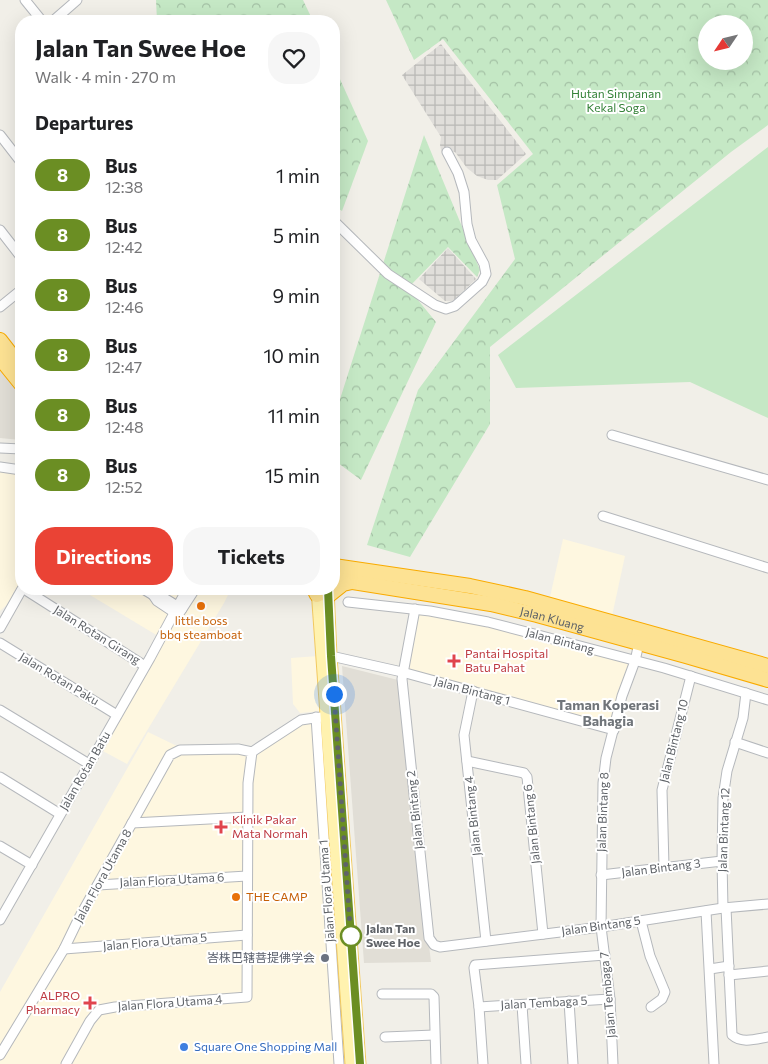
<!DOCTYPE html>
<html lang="en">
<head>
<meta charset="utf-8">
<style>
	:root { --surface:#fff; --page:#f6f6f6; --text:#202124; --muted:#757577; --accent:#ea4335 }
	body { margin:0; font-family:Commissioner,"Noto Sans SC",sans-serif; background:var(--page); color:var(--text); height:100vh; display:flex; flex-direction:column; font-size:19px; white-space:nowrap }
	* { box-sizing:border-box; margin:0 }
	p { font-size:16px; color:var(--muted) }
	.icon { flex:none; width:28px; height:28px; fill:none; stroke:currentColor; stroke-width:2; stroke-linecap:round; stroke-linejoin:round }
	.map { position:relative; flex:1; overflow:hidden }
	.details { position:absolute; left:15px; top:15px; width:325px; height:580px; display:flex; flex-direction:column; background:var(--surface); border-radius:20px; box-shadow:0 5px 20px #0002 }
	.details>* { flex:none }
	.badge { padding:0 10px; border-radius:16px; font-size:18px; line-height:32px }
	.needle { width:32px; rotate:235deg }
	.fabs { position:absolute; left:698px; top:15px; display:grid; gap:10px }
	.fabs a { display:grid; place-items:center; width:55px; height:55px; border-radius:50%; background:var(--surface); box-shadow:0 5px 20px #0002; font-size:25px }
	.you { position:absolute; width:25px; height:25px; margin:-12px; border:4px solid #fff; border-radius:50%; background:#1a73e8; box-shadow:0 0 0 8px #1a73e833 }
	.map>.badge { position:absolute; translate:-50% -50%; box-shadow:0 0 0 2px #fff }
	h2 { padding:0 20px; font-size:19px; line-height:45px }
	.round { display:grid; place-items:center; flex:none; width:52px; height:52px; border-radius:20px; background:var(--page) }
	.summary { display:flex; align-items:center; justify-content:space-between; height:85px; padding:0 20px }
	h1 { font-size:24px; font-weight:700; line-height:38px }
	.primary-button { display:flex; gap:10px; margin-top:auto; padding:10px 20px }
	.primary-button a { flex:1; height:58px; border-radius:20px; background:var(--accent); color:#fff; font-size:20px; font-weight:700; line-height:58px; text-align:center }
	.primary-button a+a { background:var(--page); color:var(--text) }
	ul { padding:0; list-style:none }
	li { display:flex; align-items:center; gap:15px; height:60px; padding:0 20px }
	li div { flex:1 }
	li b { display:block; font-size:19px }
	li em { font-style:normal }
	li .badge { min-width:55px; font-weight:700; text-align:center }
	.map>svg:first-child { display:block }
	.commercial { fill:#fef7e0 }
	.industrial { fill:url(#industrial-grid) }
	.education { fill:#e1ded6 }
	.grass { fill:#c5e8c5 }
	.forest { fill:url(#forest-crowns); fill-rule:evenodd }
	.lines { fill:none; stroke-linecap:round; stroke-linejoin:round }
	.minor-casing { stroke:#b5b8bc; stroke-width:11 }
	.major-casing { stroke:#f2c960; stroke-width:13 }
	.highway-casing { stroke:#f9ab00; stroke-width:16 }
	.minor { stroke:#fff; stroke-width:9 }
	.major { stroke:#fff2af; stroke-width:11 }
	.highway { stroke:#fde293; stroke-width:14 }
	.line-casing { stroke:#fff; stroke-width:11 }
	.line { stroke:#6b8e23; stroke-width:8 }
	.walk { stroke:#5f6368; stroke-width:5; stroke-dasharray:0 9 }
	.food-dot { fill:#e8710a; stroke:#fff; stroke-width:2 }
	.health-dot { fill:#e0444e; stroke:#fff; stroke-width:2 }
	.stop-dot { fill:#fff; stroke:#6b8e23; stroke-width:2.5 }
	.worship-dot { fill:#6b7280; stroke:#fff; stroke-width:2 }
	.shop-dot { fill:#3f7fe0; stroke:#fff; stroke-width:2 }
	.labels { text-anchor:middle; stroke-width:4; stroke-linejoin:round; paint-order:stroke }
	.park-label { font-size:12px; fill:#348238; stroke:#fff }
	.street-label { font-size:12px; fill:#5f6368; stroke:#fff }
	.food-label { font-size:12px; fill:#c56008; stroke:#fff }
	.health-label { font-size:12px; fill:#be3a42; stroke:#fff; text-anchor:start }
	.stop-label { font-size:12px; font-weight:bold; fill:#5f6368; stroke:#fff; text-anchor:start }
	.worship-label { font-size:12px; fill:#5b616d; stroke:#fff; text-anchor:end }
	.shop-label { font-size:12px; fill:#366cbe; stroke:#fff; text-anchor:start }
	.neighbourhood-label { font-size:14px; font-weight:bold; fill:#70757a; stroke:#fff }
</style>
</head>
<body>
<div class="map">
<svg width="768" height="1064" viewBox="0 0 768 1064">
	<defs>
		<pattern id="industrial-grid" width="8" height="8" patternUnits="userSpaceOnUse" patternTransform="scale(1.25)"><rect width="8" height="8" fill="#e0deda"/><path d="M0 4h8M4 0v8" fill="none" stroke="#b9b8b5"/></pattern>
		<pattern id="forest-crowns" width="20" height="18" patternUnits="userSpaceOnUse" patternTransform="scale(1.25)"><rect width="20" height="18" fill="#c5e8c5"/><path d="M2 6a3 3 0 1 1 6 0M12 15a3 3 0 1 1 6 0" fill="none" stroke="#a3c0a4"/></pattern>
	</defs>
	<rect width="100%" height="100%" fill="#f1efe8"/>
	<!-- commercial -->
	<g class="commercial">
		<polygon points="0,465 21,466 21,584 12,600 0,611"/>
		<polygon points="563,539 625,556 612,616 550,597"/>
		<polygon points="80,589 184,589 158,636"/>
		<polygon points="199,589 231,589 224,603 127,764 101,750 174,623 180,618"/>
		<polygon points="413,606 638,659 615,732 400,674"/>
		<polygon points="318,656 322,711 300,713 293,704 291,658"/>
		<polygon points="325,712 349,1064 0,1064 0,992 148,732 179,747 257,747 304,714"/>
	</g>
	<!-- industrial -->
	<g class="industrial">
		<polygon points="441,44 526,154 497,180 488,180 477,176 467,168 455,152 442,154 440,145 441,137 402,75"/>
		<polygon points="448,248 476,279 453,301 445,301 419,279"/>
	</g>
	<!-- education -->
	<g class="education">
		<polygon points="0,361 21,388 21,440 0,438"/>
		<polygon points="342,666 398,680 431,962 364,963"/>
	</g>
	<!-- grass -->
	<polygon class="grass" points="768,147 768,418 690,382 516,388 498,355"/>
	<!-- forest -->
	<g class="forest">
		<polygon points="156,0 303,0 313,21 157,21"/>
		<path d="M386,0H768V125L731,152L490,347V424L410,557L367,545L418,390L515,259L497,185L533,154L443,39L414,60ZM706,24H744V61H706Z"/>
		<polygon points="334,66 368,141 342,211 334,206"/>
		<polygon points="424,135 480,270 477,277 448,247 408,288 436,322 361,480 334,460 334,418"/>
	</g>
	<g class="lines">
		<defs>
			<g id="minor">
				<polyline points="25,0 42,21"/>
				<polyline points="53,21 77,0"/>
				<polyline points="0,135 21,162"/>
				<polyline points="334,221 388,274 435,305 446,309 455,306 482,282 486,274 484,264 471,240 467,224 464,192 458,173 447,152"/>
				<polyline points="0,230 21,257"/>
				<polyline points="0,307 21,290"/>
				<polyline points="612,435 768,480"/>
				<polyline points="0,448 21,449"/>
				<polyline points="0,467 21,470"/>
				<polyline points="603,516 768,568"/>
				<polyline points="24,589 145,666"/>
				<polyline points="143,589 153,595 161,596 182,609"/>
				<polyline points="153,595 157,601 178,615"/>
				<polyline points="348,602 430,611 488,622 664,668 768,700"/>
				<polyline points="415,609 402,679 429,938 434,945 440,947 601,927 723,908 768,904"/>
				<polyline points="180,612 195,589"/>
				<polyline points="0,628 22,589"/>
				<polyline points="0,643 117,715"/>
				<polyline points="331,656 402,672 614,730"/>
				<polyline points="473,691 464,735 486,941"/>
				<polyline points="0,710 89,764"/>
				<polyline points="316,717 339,1064"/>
				<polyline points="735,742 768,753"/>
				<polyline points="252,752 301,720 321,717"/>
				<polyline points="467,761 524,773 527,777 543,934"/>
				<polyline points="0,777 60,814"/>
				<polyline points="132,823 248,817"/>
				<polyline points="0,846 32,865"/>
				<polyline points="664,867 662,790 691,676"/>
				<polyline points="601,875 722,861"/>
				<polyline points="98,885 247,876"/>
				<polyline points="723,908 722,861 723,798 727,771 743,718 746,693"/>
				<path d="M726,908L732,1035C742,1044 756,1039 768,1037"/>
				<polyline points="706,911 714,1064"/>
				<polyline points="0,920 150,658 187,589"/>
				<polyline points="641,921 650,956 665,992 662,999 651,1007"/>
				<polyline points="64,949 247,935"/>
				<polyline points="710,969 729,966"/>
				<polyline points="729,975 768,971"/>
				<polyline points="382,994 431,994 434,997 436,1064"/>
				<polyline points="569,1001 573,1064"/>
				<polyline points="522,1005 526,1064"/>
				<polyline points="479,1007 610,999"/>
				<polyline points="385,1037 434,1035"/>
				<polyline points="0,1055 64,949 79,918 170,755 180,750 238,749 252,752 248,783 247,997 115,1007 99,1010 90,1021 66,1064"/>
				<polyline points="483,1064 479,1007 474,968 475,965 605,955"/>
				<polyline points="613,1064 610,999 601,927 603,783 606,758 622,696 635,661 639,643"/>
			</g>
			<g id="major">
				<polyline points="317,589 351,1064"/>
				<polyline points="328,589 331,656 360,1064"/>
			</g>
			<g id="highway">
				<polyline points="0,340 21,367"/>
				<polyline points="0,358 21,384"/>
				<polyline points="334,566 470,586 525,598 768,666"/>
				<path id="s1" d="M334,579L491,604L537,615L686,656L768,680"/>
				<polyline points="314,589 317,595"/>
				<polyline points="328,596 343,584 352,582"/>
			</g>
		</defs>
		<!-- minor casing -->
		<use href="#minor" class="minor-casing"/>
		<!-- major casing -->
		<use href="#major" class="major-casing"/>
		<!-- highway casing -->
		<use href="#highway" class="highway-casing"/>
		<!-- minor -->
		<use href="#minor" class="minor"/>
		<!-- major -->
		<use href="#major" class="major"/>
		<!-- highway -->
		<use href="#highway" class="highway"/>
	</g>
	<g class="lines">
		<defs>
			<polyline id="line" points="328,589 331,656 360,1064"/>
		</defs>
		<!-- line casing -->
		<use href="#line" class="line-casing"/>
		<!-- line -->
		<use href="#line" class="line"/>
		<!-- walk -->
		<polyline class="walk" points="334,694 351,941 351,936"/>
	</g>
	<!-- markers -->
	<g class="food-dot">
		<circle cx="201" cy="606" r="5"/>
		<circle cx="236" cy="897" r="5"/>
	</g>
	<g class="health-dot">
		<path d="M451.5 653.5h5v5h5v5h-5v5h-5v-5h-5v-5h5z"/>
		<path d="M218.5 819.5h5v5h5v5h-5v5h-5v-5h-5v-5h5z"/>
		<path d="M87.5 995.5h5v5h5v5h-5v5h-5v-5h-5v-5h5z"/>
	</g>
	<circle class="stop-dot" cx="351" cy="936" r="10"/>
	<circle class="worship-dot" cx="325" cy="958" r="5"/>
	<circle class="shop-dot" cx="184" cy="1047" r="5"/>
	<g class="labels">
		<!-- park labels -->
		<g class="park-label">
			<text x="616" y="98">Hutan Simpanan<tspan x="616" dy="14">Kekal Soga</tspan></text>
		</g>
		<!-- street labels -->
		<g class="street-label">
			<text dy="4" stroke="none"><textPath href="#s1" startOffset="222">Jalan Kluang</textPath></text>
			<text transform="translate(97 635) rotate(32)" y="4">Jalan Rotan Girang</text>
			<text transform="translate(560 641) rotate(15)" y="4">Jalan Bintang</text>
			<text transform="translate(59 679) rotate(31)" y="4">Jalan Rotan Paku</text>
			<text transform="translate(472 691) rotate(15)" y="4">Jalan Bintang 1</text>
			<text transform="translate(674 741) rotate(-76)" y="4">Jalan Bintang 10</text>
			<text transform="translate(85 771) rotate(-60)" y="4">Jalan Rotan Batu</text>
			<text transform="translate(415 810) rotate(-96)" y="4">Jalan Bintang 2</text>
			<text transform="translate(603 812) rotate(-88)" y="4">Jalan Bintang 8</text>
			<text transform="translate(473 816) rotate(-96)" y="4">Jalan Bintang 4</text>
			<text transform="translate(532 824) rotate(-96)" y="4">Jalan Bintang 6</text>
			<text transform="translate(724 830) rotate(-88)" y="4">Jalan Bintang 12</text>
			<text transform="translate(661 868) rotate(-7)" y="4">Jalan Bintang 3</text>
			<text transform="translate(103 876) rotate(-61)" y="4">Jalan Flora Utama 8</text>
			<text transform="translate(172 880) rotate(-3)" y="4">Jalan Flora Utama 6</text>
			<text transform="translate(327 891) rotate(-94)" y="4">Jalan Flora Utama 1</text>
			<text transform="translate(601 926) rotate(-8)" y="4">Jalan Bintang 5</text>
			<text transform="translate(155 942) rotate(-5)" y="4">Jalan Flora Utama 5</text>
			<text transform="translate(608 995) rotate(-95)" y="4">Jalan Tembaga 7</text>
			<text transform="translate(170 1003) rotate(-4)" y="4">Jalan Flora Utama 4</text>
			<text transform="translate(544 1003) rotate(-3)" y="4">Jalan Tembaga 5</text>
		</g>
		<!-- food labels -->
		<g class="food-label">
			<text x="201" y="625">little boss<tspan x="201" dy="14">bbq steamboat</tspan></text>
			<text x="246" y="901" text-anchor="start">THE CAMP</text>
		</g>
		<!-- health labels -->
		<g class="health-label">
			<text x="465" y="658">Pantai Hospital<tspan x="465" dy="14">Batu Pahat</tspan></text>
			<text x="232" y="824">Klinik Pakar<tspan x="232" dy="14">Mata Normah</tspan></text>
			<text x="80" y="1000" text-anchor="end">ALPRO<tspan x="80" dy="14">Pharmacy</tspan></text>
		</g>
		<!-- stop labels -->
		<g class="stop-label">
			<text x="366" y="933">Jalan Tan<tspan x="366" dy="14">Swee Hoe</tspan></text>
		</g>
		<!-- worship labels -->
		<g class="worship-label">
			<text x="315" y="962">峇株巴辖菩提佛学会</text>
		</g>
		<!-- shop labels -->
		<g class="shop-label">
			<text x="194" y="1051">Square One Shopping Mall</text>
		</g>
		<!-- neighbourhood labels -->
		<g class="neighbourhood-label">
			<text x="608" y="710">Taman Koperasi<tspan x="608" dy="16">Bahagia</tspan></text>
		</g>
	</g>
</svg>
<div class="fabs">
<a><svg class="needle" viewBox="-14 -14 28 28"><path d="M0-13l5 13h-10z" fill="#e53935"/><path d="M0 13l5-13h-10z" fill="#757577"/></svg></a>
</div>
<div class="you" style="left:334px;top:694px"></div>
<section class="details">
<div class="summary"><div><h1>Jalan Tan Swee Hoe</h1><p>Walk · 4 min · 270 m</p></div><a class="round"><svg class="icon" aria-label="heart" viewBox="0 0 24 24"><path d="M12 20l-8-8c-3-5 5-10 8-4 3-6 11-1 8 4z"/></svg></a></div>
<h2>Departures</h2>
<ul>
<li><span class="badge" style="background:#6b8e23;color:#fff">8</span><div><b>Bus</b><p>12:38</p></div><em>1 min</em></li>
<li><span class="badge" style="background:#6b8e23;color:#fff">8</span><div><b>Bus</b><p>12:42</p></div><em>5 min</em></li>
<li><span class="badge" style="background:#6b8e23;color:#fff">8</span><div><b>Bus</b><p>12:46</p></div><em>9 min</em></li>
<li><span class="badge" style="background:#6b8e23;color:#fff">8</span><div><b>Bus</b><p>12:47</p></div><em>10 min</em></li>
<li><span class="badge" style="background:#6b8e23;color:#fff">8</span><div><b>Bus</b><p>12:48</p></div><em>11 min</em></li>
<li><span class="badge" style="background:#6b8e23;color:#fff">8</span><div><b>Bus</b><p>12:52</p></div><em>15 min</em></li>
</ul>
<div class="primary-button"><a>Directions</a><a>Tickets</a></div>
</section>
</div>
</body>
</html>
